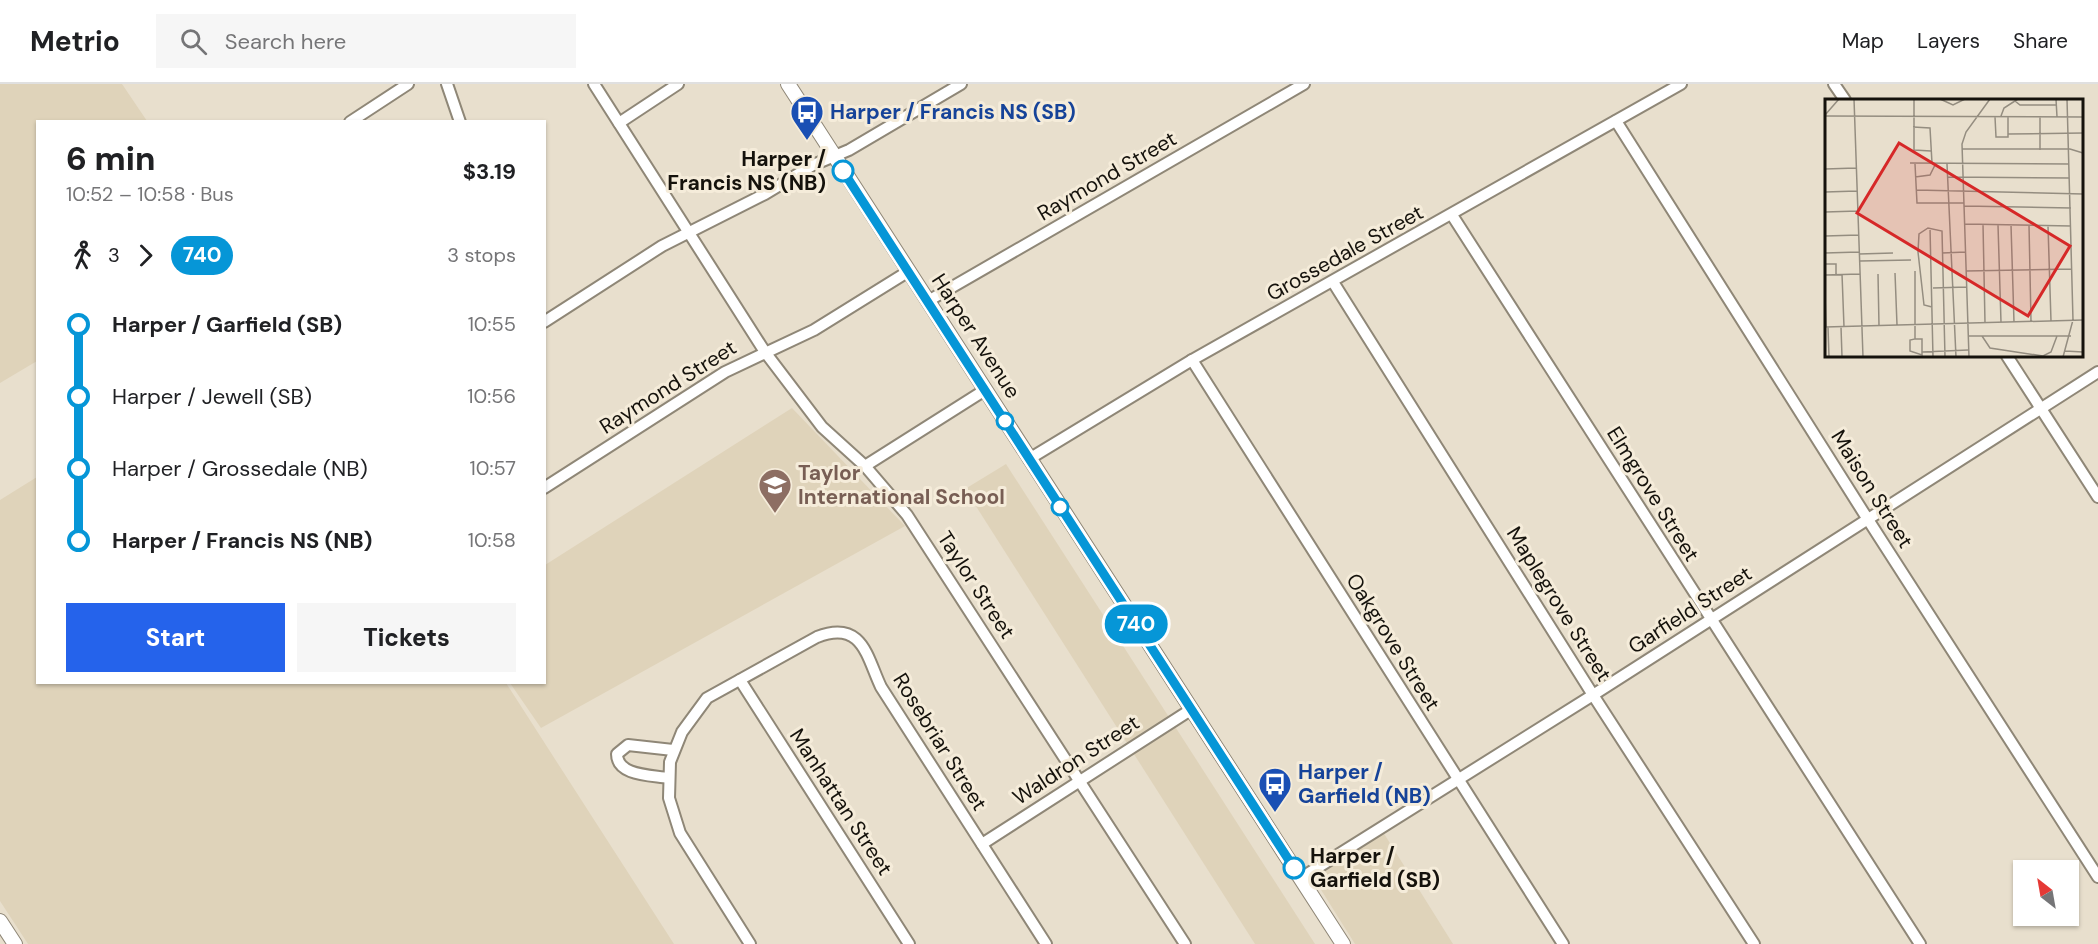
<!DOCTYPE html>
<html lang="en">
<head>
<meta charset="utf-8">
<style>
	:root { --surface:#fff; --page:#f6f6f6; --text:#202124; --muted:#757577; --line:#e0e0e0; --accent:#2563eb }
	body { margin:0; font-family:"DM Sans",sans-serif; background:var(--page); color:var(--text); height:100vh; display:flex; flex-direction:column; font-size:22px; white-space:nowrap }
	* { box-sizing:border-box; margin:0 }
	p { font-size:20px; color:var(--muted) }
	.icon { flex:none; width:33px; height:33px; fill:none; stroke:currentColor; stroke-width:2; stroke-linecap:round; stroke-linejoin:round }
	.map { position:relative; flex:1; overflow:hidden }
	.details { position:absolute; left:36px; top:36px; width:510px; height:564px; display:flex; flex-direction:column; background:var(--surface); border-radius:0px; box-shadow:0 2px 4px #0004 }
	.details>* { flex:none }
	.badge { padding:0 12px; border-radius:20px; font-size:21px; line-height:39px }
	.needle { width:39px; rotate:329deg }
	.tools { position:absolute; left:2013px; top:776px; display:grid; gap:12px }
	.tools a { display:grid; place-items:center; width:66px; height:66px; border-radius:0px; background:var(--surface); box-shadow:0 2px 4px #0004; font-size:30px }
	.map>.badge { position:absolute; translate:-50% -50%; box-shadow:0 0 0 3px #fff }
	.legs { display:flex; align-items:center; gap:9px; height:66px; padding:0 30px; font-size:20px }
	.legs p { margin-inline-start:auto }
	.overview { display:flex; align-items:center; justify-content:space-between; height:102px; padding:0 30px }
	h1 { font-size:33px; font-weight:800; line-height:45px }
	.button { display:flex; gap:12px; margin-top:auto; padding:12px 30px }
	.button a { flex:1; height:69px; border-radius:0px; background:var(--accent); color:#fff; font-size:24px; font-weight:800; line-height:69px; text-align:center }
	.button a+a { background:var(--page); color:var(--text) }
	ul { padding:0 30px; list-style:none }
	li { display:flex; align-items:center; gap:21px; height:72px; font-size:22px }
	li i { display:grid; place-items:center; width:9px; height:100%; margin:0 8px; background:currentColor }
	li i::after { content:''; width:15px; height:15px; margin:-8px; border:4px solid; border-radius:50%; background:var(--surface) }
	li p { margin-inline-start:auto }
	li:first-child i { background:linear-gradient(#0000 50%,currentColor 0) }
	li:last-child i { background:linear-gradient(currentColor 50%,#0000 0) }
	header { display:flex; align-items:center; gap:36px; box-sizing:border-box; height:84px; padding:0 30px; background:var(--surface); border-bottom:2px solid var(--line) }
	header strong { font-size:28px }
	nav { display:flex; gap:33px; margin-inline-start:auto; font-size:21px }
	.search { width:420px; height:54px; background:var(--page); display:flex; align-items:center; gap:15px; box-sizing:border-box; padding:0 21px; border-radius:0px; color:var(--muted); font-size:22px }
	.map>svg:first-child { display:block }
	.built { fill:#dfd3ba }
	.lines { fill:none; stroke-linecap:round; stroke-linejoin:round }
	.minor-casing { stroke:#8f8777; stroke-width:14 }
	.major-casing { stroke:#8f8777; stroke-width:16 }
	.minor { stroke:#fff; stroke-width:10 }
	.major { stroke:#fff; stroke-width:14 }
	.line-1-casing { stroke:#fff; stroke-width:14 }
	.line-1 { stroke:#0696d7; stroke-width:9 }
	.stop-1-dot { fill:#fff; stroke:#0696d7; stroke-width:3 }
	.labels { text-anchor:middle; stroke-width:6; stroke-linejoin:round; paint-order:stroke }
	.transit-label { font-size:21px; font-weight:bold; fill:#164399; stroke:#f5ecda; text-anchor:start }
	.stop-label { font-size:21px; font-weight:bold; fill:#15120c; stroke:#f5ecda; text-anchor:end }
	.street-label { font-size:21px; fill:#15120c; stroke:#f5ecda }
	.education-label { font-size:21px; font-weight:bold; fill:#785e54; stroke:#f5ecda; text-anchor:start }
	.inset-road { fill:none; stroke:#948d80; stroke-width:1.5 }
	.view { fill:#d62828; fill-opacity:0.15; stroke:#d62828; stroke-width:3 }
	.inset-edge { fill:none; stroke:#15120c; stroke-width:3 }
</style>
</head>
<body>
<header>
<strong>Metrio</strong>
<div class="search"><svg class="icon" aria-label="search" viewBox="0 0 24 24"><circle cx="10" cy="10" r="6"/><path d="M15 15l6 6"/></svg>Search here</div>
<nav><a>Map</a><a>Layers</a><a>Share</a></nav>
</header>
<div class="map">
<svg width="2098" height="860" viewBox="0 0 2098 860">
	<rect width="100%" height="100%" fill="#e8dfcd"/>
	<!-- built -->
	<g class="built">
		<polygon points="0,0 122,0 147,37 38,38 37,277 0,299"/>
		<polygon points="792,324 905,442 541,644 510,599 544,598 545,481"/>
		<polygon points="1006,380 1315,860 1255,860 965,405"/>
		<polygon points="37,393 38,598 506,599 674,860 28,860 0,817 0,416"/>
		<polygon points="1383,748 1453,860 1355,860 1313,793"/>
	</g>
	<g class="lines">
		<defs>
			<g id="minor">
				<polyline points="447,0 460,38"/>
				<polyline points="594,0 765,268 822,343 865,382 907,431 1185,860"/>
				<polyline points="1834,0 1845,16"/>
				<polyline points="1616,37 1867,434 2098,793"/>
				<polyline points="350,38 408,0"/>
				<polyline points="619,39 678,0"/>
				<polyline points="1452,131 1920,860"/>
				<polyline points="1333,198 1593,611 1754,860"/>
				<polyline points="928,217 1304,0"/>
				<polyline points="544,238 662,162 765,110 813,81 849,66 961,0"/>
				<polyline points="2007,272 2098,413"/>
				<polyline points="1192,276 1563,860"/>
				<polyline points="1029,375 1192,276 1681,0"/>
				<polyline points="865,382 985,306"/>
				<polyline points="544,404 725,288 814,246 909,187"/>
				<polyline points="740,596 909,860"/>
				<path d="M668,694C651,691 617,692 617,670L628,661L673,666"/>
				<polyline points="982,760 1192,625"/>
				<polyline points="1301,794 1593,611 2098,288"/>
				<path d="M750,860L680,749L669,714L670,678L682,648L707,614L817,553C863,535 867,574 881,603L1046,860"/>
			</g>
			<g id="major">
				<polyline points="788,0 1343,860"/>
				<polyline points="0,837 15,860"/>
			</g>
		</defs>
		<!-- minor casing -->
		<use href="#minor" class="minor-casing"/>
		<!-- major casing -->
		<use href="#major" class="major-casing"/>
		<!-- minor -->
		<use href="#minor" class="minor"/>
		<!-- major -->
		<use href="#major" class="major"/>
	</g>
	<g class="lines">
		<defs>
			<polyline id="line-1" points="843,87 1294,784"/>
		</defs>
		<!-- line-1 casing -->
		<use href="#line-1" class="line-1-casing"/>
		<!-- line-1 -->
		<use href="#line-1" class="line-1"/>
	</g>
	<!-- icons -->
	<defs>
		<symbol id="bus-pin" viewBox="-11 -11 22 30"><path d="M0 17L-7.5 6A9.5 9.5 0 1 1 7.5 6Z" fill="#1a4fb4" stroke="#f5ecda"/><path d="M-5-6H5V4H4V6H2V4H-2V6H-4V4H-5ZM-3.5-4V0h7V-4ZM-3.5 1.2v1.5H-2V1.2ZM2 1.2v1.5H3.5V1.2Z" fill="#fff"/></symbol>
		<symbol id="school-pin" viewBox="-11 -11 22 30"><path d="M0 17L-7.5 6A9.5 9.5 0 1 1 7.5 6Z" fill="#8d6e63" stroke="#f5ecda"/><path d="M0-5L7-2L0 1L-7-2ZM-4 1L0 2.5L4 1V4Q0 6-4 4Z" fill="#fff"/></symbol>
	</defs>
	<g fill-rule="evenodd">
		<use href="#bus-pin" x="788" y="9" width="38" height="52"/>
		<use href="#school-pin" x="756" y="382" width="38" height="52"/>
		<use href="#bus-pin" x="1256" y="681" width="38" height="52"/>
	</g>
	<!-- markers -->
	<g class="stop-1-dot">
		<circle cx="843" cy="87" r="10"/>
		<circle cx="1005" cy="337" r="8"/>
		<circle cx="1060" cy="423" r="8"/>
		<circle cx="1294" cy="784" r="10"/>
	</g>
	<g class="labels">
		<!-- transit labels -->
		<g class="transit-label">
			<text x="830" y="35">Harper / Francis NS (SB)</text>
			<text x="1298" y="695">Harper /<tspan x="1298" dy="24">Garfield (NB)</tspan></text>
		</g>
		<!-- stop labels -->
		<g class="stop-label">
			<text x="826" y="82">Harper /<tspan x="826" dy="24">Francis NS (NB)</tspan></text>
			<text x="1310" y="779" text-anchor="start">Harper /<tspan x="1310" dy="24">Garfield (SB)</tspan></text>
		</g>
		<!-- street labels -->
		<g class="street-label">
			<text transform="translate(1107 92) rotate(-30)" y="7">Raymond Street</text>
			<text transform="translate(1345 169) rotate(-29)" y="7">Grossedale Street</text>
			<text transform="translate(976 252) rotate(57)" y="7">Harper Avenue</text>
			<text transform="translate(668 303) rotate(-32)" y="7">Raymond Street</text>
			<text transform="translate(1872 405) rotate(58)" y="7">Maison Street</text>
			<text transform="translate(1653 410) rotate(58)" y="7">Elmgrove Street</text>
			<text transform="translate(976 501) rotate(57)" y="7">Taylor Street</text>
			<text transform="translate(1559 520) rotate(58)" y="7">Maplegrove Street</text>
			<text transform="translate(1690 526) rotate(-33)" y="7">Garfield Street</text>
			<text transform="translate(1393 558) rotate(58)" y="7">Oakgrove Street</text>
			<text transform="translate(940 658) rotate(58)" y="7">Rosebriar Street</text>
			<text transform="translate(1076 676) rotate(-33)" y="7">Waldron Street</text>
			<text transform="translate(841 718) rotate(57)" y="7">Manhattan Street</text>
		</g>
		<!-- education labels -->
		<g class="education-label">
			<text x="798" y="396">Taylor<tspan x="798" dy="24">International School</tspan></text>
		</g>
	</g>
	<!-- overview -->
	<g transform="translate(1825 15)">
		<rect width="258" height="258" fill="#e8dfcd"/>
		<path class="inset-road" d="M29,0L38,258M89,0V51L106,52M115,0L128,6L140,0M231,0L232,18M190,2L195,6H231M0,16L14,0M0,17L258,18M176,17L179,9L193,0M215,17V51M170,18L171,38H183V18M88,28L105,29L107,64M183,35L258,34M137,50H245L258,54M85,64L244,65M90,65L92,104H139M122,65L131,258M0,70L31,69M90,78L105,76L111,64M123,78L244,79M91,91L258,95M0,93L32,92M139,107L246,109M0,113L33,112M140,125L246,127M158,125L160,224M173,126L176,223M186,126L189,223M204,126L206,222M223,127L226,222M105,129L108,258M0,137L34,136M0,154L34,153M117,154L141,153M34,155L68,154M35,162L86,161M0,165H11V176M90,172V240L85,241V252L97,256V240H90M141,172L247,170M70,174L72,226M17,175L19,228M53,175L54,227M0,176L35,175M108,189L142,188M0,195L1,228M107,208L99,206L93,153L94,135L103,129L117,132L120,258M0,228L258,221M3,228L4,258M16,228L17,258M143,237H246M157,237L165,249L218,257L226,253L232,237M240,252L258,253M97,253L143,251M144,258L137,45L141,33L165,0M238,258L248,221L242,0"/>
		<path class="view" d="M74,44L245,147L203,217L32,114Z"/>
		<rect width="258" height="258" class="inset-edge"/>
	</g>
</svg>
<div class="tools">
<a><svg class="needle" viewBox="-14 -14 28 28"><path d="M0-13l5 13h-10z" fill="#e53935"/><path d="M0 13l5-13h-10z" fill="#757577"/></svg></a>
</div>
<b class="badge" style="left:1136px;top:540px;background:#0696d7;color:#fff">740</b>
<section class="details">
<div class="overview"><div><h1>6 min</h1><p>10:52 – 10:58 · Bus</p></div><b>$3.19</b></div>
<div class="legs"><svg class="icon" aria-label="walk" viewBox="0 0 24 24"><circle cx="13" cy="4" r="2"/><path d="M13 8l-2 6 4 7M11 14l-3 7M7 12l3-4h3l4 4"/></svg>3<svg class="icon" aria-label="forward" viewBox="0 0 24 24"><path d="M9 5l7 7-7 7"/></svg><b class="badge" style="background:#0696d7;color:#fff">740</b><p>3 stops</p></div>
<ul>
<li><i style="color:#0696d7"></i><b>Harper / Garfield (SB)</b><p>10:55</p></li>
<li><i style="color:#0696d7"></i><span>Harper / Jewell (SB)</span><p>10:56</p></li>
<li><i style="color:#0696d7"></i><span>Harper / Grossedale (NB)</span><p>10:57</p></li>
<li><i style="color:#0696d7"></i><b>Harper / Francis NS (NB)</b><p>10:58</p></li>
</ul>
<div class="button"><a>Start</a><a>Tickets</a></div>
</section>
</div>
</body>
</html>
